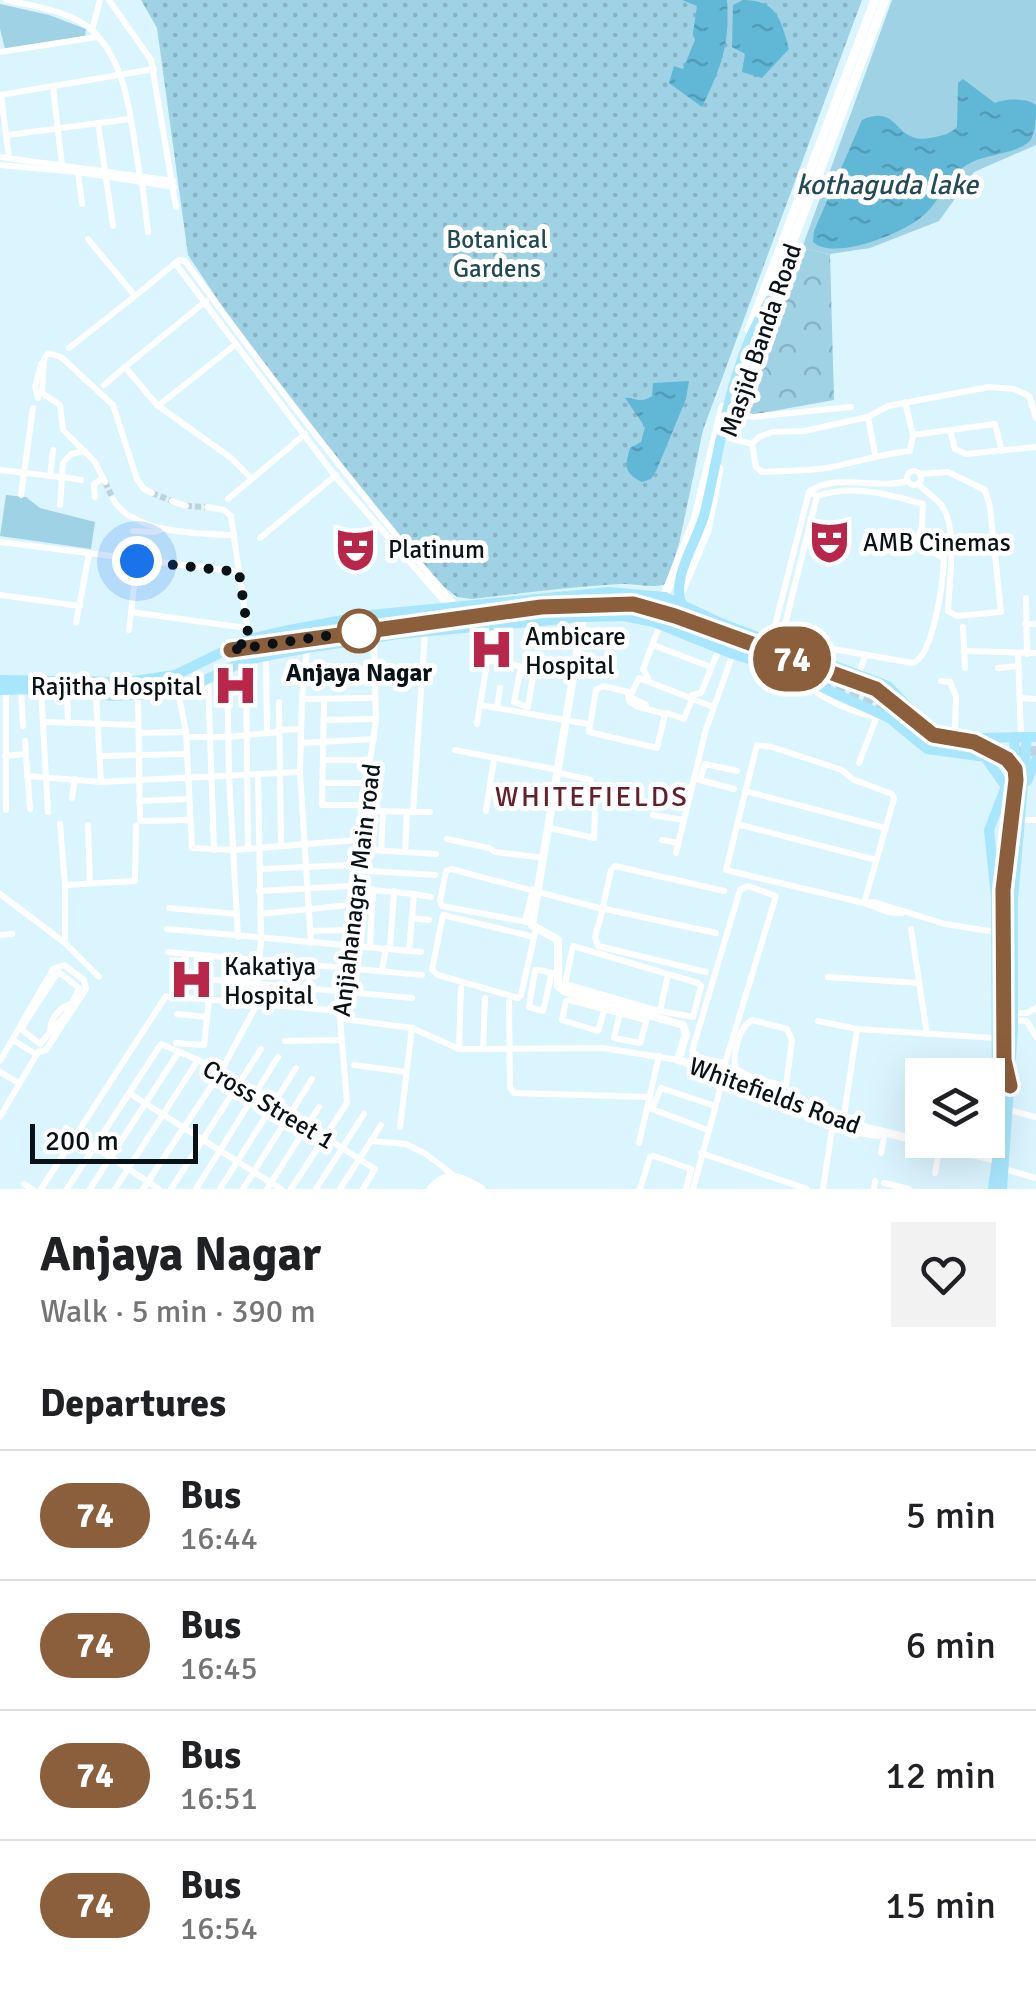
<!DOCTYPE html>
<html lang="en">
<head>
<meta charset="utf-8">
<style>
	:root { --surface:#fff; --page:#f2f2f2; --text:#202124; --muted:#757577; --line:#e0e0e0 }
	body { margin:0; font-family:Signika,sans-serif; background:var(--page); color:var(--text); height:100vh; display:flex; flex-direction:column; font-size:38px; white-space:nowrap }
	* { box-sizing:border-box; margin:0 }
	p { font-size:32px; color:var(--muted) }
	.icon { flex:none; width:55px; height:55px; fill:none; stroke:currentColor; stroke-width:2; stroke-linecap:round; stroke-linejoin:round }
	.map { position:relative; height:1189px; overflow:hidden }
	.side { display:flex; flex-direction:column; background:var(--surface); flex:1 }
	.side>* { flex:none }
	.badge { padding:0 20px; border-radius:32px; font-size:35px; line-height:65px }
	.fabs { position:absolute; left:905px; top:1058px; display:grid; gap:20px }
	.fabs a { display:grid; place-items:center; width:100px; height:100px; border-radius:0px; background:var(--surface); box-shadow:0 10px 40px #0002; font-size:50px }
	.scale { position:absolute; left:30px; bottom:25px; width:168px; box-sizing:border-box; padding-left:10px; border:5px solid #091216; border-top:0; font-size:28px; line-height:35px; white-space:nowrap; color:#091216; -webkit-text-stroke:8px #fff; paint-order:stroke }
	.you { position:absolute; width:50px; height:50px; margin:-25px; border:8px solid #fff; border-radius:50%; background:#1a73e8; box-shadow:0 0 0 15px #1a73e833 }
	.map>.badge { position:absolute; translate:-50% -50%; box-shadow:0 0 0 5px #fff }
	h2 { padding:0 40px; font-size:38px; line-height:90px }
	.round { display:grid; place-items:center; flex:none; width:105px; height:105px; border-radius:0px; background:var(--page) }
	.headline { display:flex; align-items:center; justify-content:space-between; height:170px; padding:0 40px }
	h1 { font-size:48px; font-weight:700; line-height:75px }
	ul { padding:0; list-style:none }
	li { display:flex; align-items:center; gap:30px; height:130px; padding:0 40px; border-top:2px solid var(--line) }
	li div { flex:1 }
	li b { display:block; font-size:38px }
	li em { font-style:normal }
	li .badge { min-width:110px; font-weight:700; text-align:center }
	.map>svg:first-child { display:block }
	.forest { fill:url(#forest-crowns) }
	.park { fill:#a0d2e6 }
	.garden { fill:url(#garden-dots) }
	.water { fill:url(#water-ripples) }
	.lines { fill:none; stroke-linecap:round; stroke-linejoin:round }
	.minor-tunnel { stroke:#bcd3dc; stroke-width:6; stroke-dasharray:6 3; stroke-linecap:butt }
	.primary-tunnel { stroke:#bcd3dc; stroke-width:10; stroke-dasharray:10 5; stroke-linecap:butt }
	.minor { stroke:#fff; stroke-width:6 }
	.tertiary { stroke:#fff; stroke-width:8 }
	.secondary { stroke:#fff; stroke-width:9 }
	.primary { stroke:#a7e6fd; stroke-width:10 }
	.line-casing { stroke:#fff; stroke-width:22 }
	.line { stroke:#8b5e3c; stroke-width:15 }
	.walk { stroke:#091216; stroke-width:10; stroke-dasharray:0 18 }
	.stop-dot { fill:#fff; stroke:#8b5e3c; stroke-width:5 }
	.labels { text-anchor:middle; stroke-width:10; stroke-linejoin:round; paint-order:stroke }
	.park-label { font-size:25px; fill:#204855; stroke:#fff }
	.street-label { font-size:25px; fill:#091216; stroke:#fff }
	.poi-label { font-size:25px; fill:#091216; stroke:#fff; text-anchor:start }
	.stop-label { font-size:25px; font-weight:bold; fill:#091216; stroke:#fff }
	.water-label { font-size:28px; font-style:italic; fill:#234a58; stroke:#fff }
	.neighbourhood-label { font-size:28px; letter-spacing:2.5px; fill:#66202c; stroke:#fff }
</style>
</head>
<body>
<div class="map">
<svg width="1036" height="1189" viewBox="0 0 1036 1189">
	<defs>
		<pattern id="forest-crowns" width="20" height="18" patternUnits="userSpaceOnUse" patternTransform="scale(2.5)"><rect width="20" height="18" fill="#a0d2e6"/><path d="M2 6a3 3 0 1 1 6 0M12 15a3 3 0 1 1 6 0" fill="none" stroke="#88b3c5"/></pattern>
		<pattern id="garden-dots" width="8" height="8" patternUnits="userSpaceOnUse" patternTransform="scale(2.5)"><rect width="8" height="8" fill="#a0d2e6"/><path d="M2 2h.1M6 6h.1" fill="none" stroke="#88b3c5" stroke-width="1.8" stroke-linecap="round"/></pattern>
		<pattern id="water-ripples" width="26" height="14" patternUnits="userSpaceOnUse" patternTransform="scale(2.5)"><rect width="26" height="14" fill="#60b7d6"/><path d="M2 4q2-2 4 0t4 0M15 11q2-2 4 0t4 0" fill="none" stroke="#529cb7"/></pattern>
	</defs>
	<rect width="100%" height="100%" fill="#dbf5ff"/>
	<!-- forest -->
	<polygon class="forest" points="802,248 830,254 834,400 751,415 744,403"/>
	<!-- park -->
	<g class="park">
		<polygon points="892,0 1036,0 1036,145 974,172 939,221 870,248 830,254 802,248"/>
		<polygon points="0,4 49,15 86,29 85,36 5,49 0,29"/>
		<polygon points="6,495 26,497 40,508 95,522 91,549 0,536"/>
	</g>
	<!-- garden -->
	<path class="garden" d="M141,0H862L703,430L679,544L666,584C651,589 635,583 620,584C570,587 521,593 472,599L457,597L443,586L372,505L244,339L188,255L157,28Z"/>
	<!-- water -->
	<g class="water">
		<path d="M682,0H727C730,46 721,67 702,107L669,83L674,66L683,69L695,40L693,33L697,6Z"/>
		<path d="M743,0C777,0 781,20 789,49L762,78L742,72L745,54L732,47L733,5Z"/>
		<path d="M963,79L995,103C1005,98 1027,98 1036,105C1036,116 1036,133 1030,141C1013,156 984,153 965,166C948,177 941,199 926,213C908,232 834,262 813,242L814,231L862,120C902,102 892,148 935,137C945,135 951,133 957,127L958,83Z"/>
		<path d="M689,381L686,399L657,469L651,479L642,482C623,472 625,466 630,448L641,442L645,427L625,398C634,396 638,405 652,396L653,383Z"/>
	</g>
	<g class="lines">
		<!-- minor-tunnel -->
		<g class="minor-tunnel">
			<polyline points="105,482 113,499"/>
			<polyline points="152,493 172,501"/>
			<polyline points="186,506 207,507"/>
		</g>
		<!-- primary-tunnel -->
		<g class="primary-tunnel">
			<polyline points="822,681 874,701 898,720"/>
			<path d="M911,730C944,755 997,752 1036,751"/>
		</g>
		<!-- minor -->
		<g class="minor">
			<path d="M6,0C33,6 72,11 93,31C130,67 131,128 140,176"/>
			<polyline points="109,0 151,60 176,207"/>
			<polyline points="92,30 100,0"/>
			<polyline points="0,52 97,37"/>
			<polyline points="53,87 62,165"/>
			<polyline points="0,95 154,69"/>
			<polyline points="1,95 9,158"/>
			<polyline points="98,123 113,226"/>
			<polyline points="8,135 130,119"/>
			<polyline points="0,157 173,181"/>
			<polyline points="0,165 78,172 174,187"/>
			<polyline points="78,172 82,204"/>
			<polyline points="142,182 148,232"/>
			<polyline points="175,263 335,476 448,606"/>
			<path d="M135,296L179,260L185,261C273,381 359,494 456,606"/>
			<polyline points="206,301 125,367 157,405 231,458 252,479"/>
			<polyline points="69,348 135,296 88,239"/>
			<polyline points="104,385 125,367"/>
			<polyline points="38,398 35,387 41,364"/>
			<polyline points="158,406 236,344"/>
			<polyline points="733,413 753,417 851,407"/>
			<polyline points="868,417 875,454"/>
			<polyline points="950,430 995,424 1002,451"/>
			<polyline points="913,435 950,430 955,449 966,454 1036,447"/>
			<polyline points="726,437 752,444"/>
			<polyline points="752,444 759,437 772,432 804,431 868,417 888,406 989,387 1014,389 1029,396 1036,418"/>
			<path d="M752,444L756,467L762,472C783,471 805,471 826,468C855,463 880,454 910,451L913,435L905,402"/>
			<polyline points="0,470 60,477"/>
			<circle cx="914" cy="478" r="7"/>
			<polyline points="50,476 53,450"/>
			<polyline points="64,477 81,480"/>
			<polyline points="105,482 95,462 63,430 60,405 42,393 44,359 48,353 61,357 113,405 137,479 144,489 152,493"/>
			<path d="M918,484C925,491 936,498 942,506C958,529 949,583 948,611L957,616L1001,612L990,507L985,490L948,472L920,474"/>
			<polyline points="21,495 33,408"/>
			<polyline points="95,497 94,484 103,478"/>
			<path d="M113,499C131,533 200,534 234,535"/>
			<polyline points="228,499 305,434"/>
			<polyline points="172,501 186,506"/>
			<polyline points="60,505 63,463 71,454 85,451"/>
			<polyline points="207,507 224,510 231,516 239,572"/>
			<polyline points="133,531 155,532 162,529"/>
			<polyline points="260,538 336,475"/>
			<polyline points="0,542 239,572 249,639"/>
			<polyline points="951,552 996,550"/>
			<polyline points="0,595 80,606"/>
			<polyline points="1026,598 1027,654"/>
			<polyline points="131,612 246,628"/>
			<polyline points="76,623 89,554"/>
			<polyline points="1025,624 1036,624"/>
			<polyline points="963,627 965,668"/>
			<path d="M775,628L833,649L913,663C934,655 943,581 944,558L916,544L922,526L923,504C888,494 853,484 817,496L809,492"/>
			<polyline points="129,630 137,561"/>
			<path d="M771,641L809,492C836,472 877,490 908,481"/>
			<polyline points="653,645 711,667"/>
			<polyline points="780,645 817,496"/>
			<polyline points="307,649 302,699 300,772 311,943"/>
			<polyline points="964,651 1036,653"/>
			<polyline points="1018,654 1021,737"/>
			<polyline points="266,655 267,733"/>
			<polyline points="487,660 574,677"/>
			<polyline points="246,661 248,849"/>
			<polyline points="998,668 1019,666"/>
			<polyline points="227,669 229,775 238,937"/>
			<polyline points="303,676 375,676"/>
			<polyline points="858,676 865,656"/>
			<path d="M800,677C817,698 852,713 878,717"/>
			<polyline points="208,678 214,850"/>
			<polyline points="648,678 643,669 660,625"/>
			<polyline points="941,681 950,682 956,696 955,734"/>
			<polygon points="603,686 628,692 629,701 636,706 665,714 657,748 589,732 596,690"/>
			<polyline points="41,689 48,812"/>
			<polyline points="21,690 23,726"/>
			<polyline points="6,691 6,810"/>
			<polyline points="178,691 186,732 192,848 234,850 357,840"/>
			<polyline points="67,692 68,723"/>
			<polyline points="692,695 701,693 719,649"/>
			<polyline points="96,696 101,782"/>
			<polyline points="138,696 140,821 189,820"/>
			<polyline points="1021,698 1036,699"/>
			<polyline points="302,699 375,698"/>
			<polyline points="324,699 322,805 362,805"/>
			<polyline points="279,702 281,846"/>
			<polyline points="480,705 588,724"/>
			<polyline points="646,705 630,697 639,678 713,707"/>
			<polyline points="528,707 514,702 520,672 534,674"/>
			<polyline points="528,707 534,670"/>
			<polyline points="497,708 500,688"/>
			<polyline points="667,713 684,719 692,699"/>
			<polyline points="324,720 376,719"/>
			<polyline points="43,722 138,725"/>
			<polyline points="477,724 491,638 490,612"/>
			<polyline points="279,730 301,729"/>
			<polyline points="139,733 186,732"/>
			<polyline points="187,737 228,737 278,732"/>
			<polyline points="25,741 30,809"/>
			<polyline points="301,743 374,739"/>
			<polyline points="455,750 559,770"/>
			<polyline points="5,756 26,754"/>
			<polyline points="100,756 186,754"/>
			<polyline points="323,760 370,760"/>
			<polyline points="859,763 877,716"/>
			<polyline points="559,773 591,780"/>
			<polyline points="27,776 101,782 300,772"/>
			<polyline points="696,779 734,789"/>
			<polyline points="700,780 705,764 737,771"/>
			<polyline points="322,783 366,783"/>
			<polyline points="745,791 885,828"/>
			<polyline points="72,798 75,779"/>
			<polyline points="139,801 187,799"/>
			<polyline points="361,811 430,812"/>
			<polyline points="486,811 494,759"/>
			<polyline points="413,812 425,632"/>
			<polyline points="653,815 684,820"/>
			<polyline points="1019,820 1036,820"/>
			<polyline points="60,824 65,885"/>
			<polyline points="737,824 876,860"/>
			<polyline points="88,825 90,883"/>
			<polyline points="550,828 594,838 595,813"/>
			<polyline points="447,839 489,848 495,852 544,858"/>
			<polyline points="662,840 678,843"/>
			<polyline points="356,849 436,854"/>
			<polyline points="381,851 383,811"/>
			<polyline points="405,852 407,812"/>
			<polyline points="676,853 706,729 733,654"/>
			<polyline points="260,869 353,865"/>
			<polyline points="353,870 435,875"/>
			<polyline points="351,888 414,894 409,951"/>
			<polyline points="259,891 351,886"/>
			<polyline points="0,894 65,943 99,977"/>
			<polyline points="414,894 431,897"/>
			<polyline points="864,903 894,799 892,794 852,779 842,770 772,747 757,745 726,870 864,903 888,912 902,913"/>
			<polyline points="866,903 874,902 945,924 995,932"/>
			<polyline points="603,906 611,870 615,866 724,891"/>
			<polyline points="169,908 237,914"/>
			<polyline points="605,909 716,933"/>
			<polyline points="602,912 595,937 598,946 706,972"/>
			<polyline points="260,914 349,905"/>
			<polyline points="412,918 429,920"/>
			<polyline points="525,922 533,889"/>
			<polyline points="532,923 442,906 440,901 446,871 451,869 599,908"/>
			<polyline points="167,929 421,952"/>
			<polyline points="911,929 927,1034"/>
			<polyline points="310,931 347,930"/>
			<polyline points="0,935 12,934"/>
			<polyline points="534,937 443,915 432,970 438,975 518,998 521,995 536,929"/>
			<polyline points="65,943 65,885 135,881 136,826"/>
			<polyline points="370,946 373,889"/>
			<polygon points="573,946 698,983 701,986 693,1017 655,1010 565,984"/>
			<polyline points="390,948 394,891"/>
			<polyline points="168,952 422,975"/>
			<polyline points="186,954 183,977 412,998"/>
			<polyline points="382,970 386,948"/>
			<polygon points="60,973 79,988 67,1013 40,1044 21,1029 56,975"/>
			<path d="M552,973L543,1011L529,1007L535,970C542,969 550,973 557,975"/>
			<polyline points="828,977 919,983"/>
			<polyline points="509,1002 510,1087 514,1093 650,1097"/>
			<polyline points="606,1003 599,1029 598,1031 562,1020 566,1001 569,1000 646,1020"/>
			<polyline points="660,1011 668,975"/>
			<polyline points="620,1013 614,1038 640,1043 647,1019"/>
			<polyline points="1013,1013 1027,1013 1036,1008"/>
			<polyline points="177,1014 207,1017"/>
			<polyline points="344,1019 412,1028 459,1049 603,1048 678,1060"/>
			<polyline points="1014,1020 1027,1021 1036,1037"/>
			<polyline points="818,1021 857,1029 995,1038"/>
			<path d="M50,1031C50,1020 58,1009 68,1005"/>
			<polyline points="13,1040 37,1055"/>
			<polyline points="285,1041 340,1040"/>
			<polyline points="176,1043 204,1045 209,1000"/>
			<polyline points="459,1049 461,988"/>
			<polyline points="483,1049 485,998"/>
			<polyline points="0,1061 53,969 64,965 84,980 86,989 46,1050 38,1052 0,1117"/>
			<polyline points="354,1065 406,1072"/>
			<polyline points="0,1072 19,1083"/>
			<polyline points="721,1074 726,1060 776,896 748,886 740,890 692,1051 700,1058 725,1063"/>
			<path d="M753,1086L755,1079L786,1086L792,1040L787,1029L752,1020C739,1027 732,1055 736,1069L755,1079"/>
			<polyline points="129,1093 281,1189"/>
			<polyline points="1009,1110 1036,1117"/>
			<polyline points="843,1122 857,1029"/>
			<polyline points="400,1127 412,1028"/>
			<polyline points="66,1128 159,1189"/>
			<polyline points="708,1130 652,1109 661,1088 715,1106"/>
			<polyline points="371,1141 381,1125"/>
			<polyline points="639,1143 659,1056"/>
			<polyline points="701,1153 807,1189"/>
			<polyline points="881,1153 885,1132"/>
			<polyline points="1004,1169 1036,1178"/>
			<polyline points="935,1173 940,1146"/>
			<polyline points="884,1183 909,1189"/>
			<polyline points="24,1184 32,1189"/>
			<polyline points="41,1189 166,996 341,1011"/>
			<polyline points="67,1189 161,1044 198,1060 256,1093 375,1169 363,1189"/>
			<polyline points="90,1189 178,1053"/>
			<polyline points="115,1189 198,1060"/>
			<polyline points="143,1189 220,1073 256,1006 261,939 258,774"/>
			<polyline points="171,1189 261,1049"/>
			<polyline points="196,1189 278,1057"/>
			<polyline points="220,1189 296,1068"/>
			<polyline points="243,1189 312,1079"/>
			<polyline points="267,1189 319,1107"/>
			<polyline points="291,1189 347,1103 340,1019 354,865 376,721 374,638"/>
			<polyline points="316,1189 364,1114"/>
			<polyline points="340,1189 371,1141 406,1144 426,1154 453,1175"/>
			<polyline points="640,1189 650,1157 654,1156 691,1169 686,1189"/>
			<polyline points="693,1189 724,1075"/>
			<polyline points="823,1189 832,1129 878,1136"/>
			<polyline points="874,1189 875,1181"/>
		</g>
		<!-- tertiary -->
		<polyline class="tertiary" points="583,617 532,925 558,940 558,986 564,991 683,1025 686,1034 678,1060 721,1074 843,1122 997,1160"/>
		<!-- secondary -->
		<g class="secondary">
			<polyline points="768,306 885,0"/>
			<polyline points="749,330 875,0"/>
			<polyline points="729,424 759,330"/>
			<polyline points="657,615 695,520 723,407"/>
			<polyline points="666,627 707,531 719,469"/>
			<path d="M431,1189C449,1169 460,1178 481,1189"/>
			<polyline points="442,1189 450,1183 465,1189"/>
		</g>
		<!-- primary -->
		<g class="primary">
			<path d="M682,606C670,577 698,541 705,512C722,441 730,363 770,300"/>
			<polyline points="237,649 541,607 633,605 675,616 876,689 915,723"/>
			<polyline points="0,680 126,682 175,675 249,639 289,630 370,615 609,592 665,597 723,624 888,686 916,715 937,730 975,738 1036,737"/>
			<polyline points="815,684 889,718 927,749 1008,760"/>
			<polyline points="0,690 41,689 112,696 159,694 189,688 246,660 307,648 399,634 583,617 623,616 654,622 733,654 822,681"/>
			<polyline points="973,742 1007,759 1016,772"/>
			<polyline points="987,760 1007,788"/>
			<polyline points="1027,781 1036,760"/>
			<polyline points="1007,1075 1003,1060 1003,890 1013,804"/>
			<polyline points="993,1189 997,1160 996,898 989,830 1015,763 1014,737"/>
			<polyline points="1002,1189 1013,1029 1013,900 1027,737"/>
		</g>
	</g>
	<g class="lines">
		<defs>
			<polyline id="line" points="231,650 541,607 633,604 675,616 876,689 933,735 974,742 1007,759 1015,769 1016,780 1003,890 1004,1060 1010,1086"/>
		</defs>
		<!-- line casing -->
		<use href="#line" class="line-casing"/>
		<!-- line -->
		<use href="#line" class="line"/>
		<!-- walk -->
		<polyline class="walk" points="137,561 239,572 249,640 231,650 359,631"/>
	</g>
	<!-- icons -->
	<defs>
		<symbol id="theatre-bare" viewBox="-9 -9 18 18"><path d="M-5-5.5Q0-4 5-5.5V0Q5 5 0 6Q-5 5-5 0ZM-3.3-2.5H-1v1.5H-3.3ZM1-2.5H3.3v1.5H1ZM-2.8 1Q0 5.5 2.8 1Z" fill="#b82749" stroke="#fff" stroke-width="2.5" paint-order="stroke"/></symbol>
		<symbol id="hospital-bare" viewBox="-9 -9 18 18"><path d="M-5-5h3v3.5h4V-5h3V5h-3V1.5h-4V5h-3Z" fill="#b82749" stroke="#fff" stroke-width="2.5" paint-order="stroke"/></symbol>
	</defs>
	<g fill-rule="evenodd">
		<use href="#theatre-bare" x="798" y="510" width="63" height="63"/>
		<use href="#theatre-bare" x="324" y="518" width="63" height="63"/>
		<use href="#hospital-bare" x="460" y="618" width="63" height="63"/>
		<use href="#hospital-bare" x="204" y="654" width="63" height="63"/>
		<use href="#hospital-bare" x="160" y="948" width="63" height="63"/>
	</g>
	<!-- markers -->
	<circle class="stop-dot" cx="359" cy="631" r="20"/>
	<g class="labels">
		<!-- park labels -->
		<g class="park-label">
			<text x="497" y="248">Botanical<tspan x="497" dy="29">Gardens</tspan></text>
		</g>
		<!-- street labels -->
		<g class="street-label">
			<text transform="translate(760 340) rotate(-71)" y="9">Masjid Banda Road</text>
			<text transform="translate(356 890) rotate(-83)" y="9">Anjiahanagar Main road</text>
			<text transform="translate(775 1095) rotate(20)" y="9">Whitefields Road</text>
			<text transform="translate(269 1104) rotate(31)" y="9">Cross Street 1</text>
		</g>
		<!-- poi labels -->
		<g class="poi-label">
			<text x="863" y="551">AMB Cinemas</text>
			<text x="388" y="558">Platinum</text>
			<text x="525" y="645">Ambicare<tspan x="525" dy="29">Hospital</tspan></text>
			<text x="202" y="695" text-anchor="end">Rajitha Hospital</text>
			<text x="224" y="975">Kakatiya<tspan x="224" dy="29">Hospital</tspan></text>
		</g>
		<!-- stop labels -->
		<g class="stop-label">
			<text x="359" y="681">Anjaya Nagar</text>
		</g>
		<!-- water labels -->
		<g class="water-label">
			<text x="887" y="194">kothaguda lake</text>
		</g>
		<!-- neighbourhood labels -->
		<g class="neighbourhood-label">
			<text x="592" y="806">WHITEFIELDS</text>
		</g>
	</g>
</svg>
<div class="fabs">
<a><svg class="icon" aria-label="layers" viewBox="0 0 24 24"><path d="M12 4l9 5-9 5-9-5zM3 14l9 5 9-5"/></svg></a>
</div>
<div class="scale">200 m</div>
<div class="you" style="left:137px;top:561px"></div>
<b class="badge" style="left:792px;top:659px;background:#8b5e3c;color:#fff">74</b>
</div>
<section class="side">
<div class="headline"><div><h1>Anjaya Nagar</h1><p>Walk · 5 min · 390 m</p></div><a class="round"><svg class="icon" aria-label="heart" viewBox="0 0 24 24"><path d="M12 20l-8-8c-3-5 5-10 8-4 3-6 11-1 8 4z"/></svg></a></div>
<h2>Departures</h2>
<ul>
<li><span class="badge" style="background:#8b5e3c;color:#fff">74</span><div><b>Bus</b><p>16:44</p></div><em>5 min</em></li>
<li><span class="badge" style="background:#8b5e3c;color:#fff">74</span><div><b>Bus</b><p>16:45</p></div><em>6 min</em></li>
<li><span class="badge" style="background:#8b5e3c;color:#fff">74</span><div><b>Bus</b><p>16:51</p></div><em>12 min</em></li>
<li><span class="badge" style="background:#8b5e3c;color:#fff">74</span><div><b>Bus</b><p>16:54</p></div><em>15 min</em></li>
</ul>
</section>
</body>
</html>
